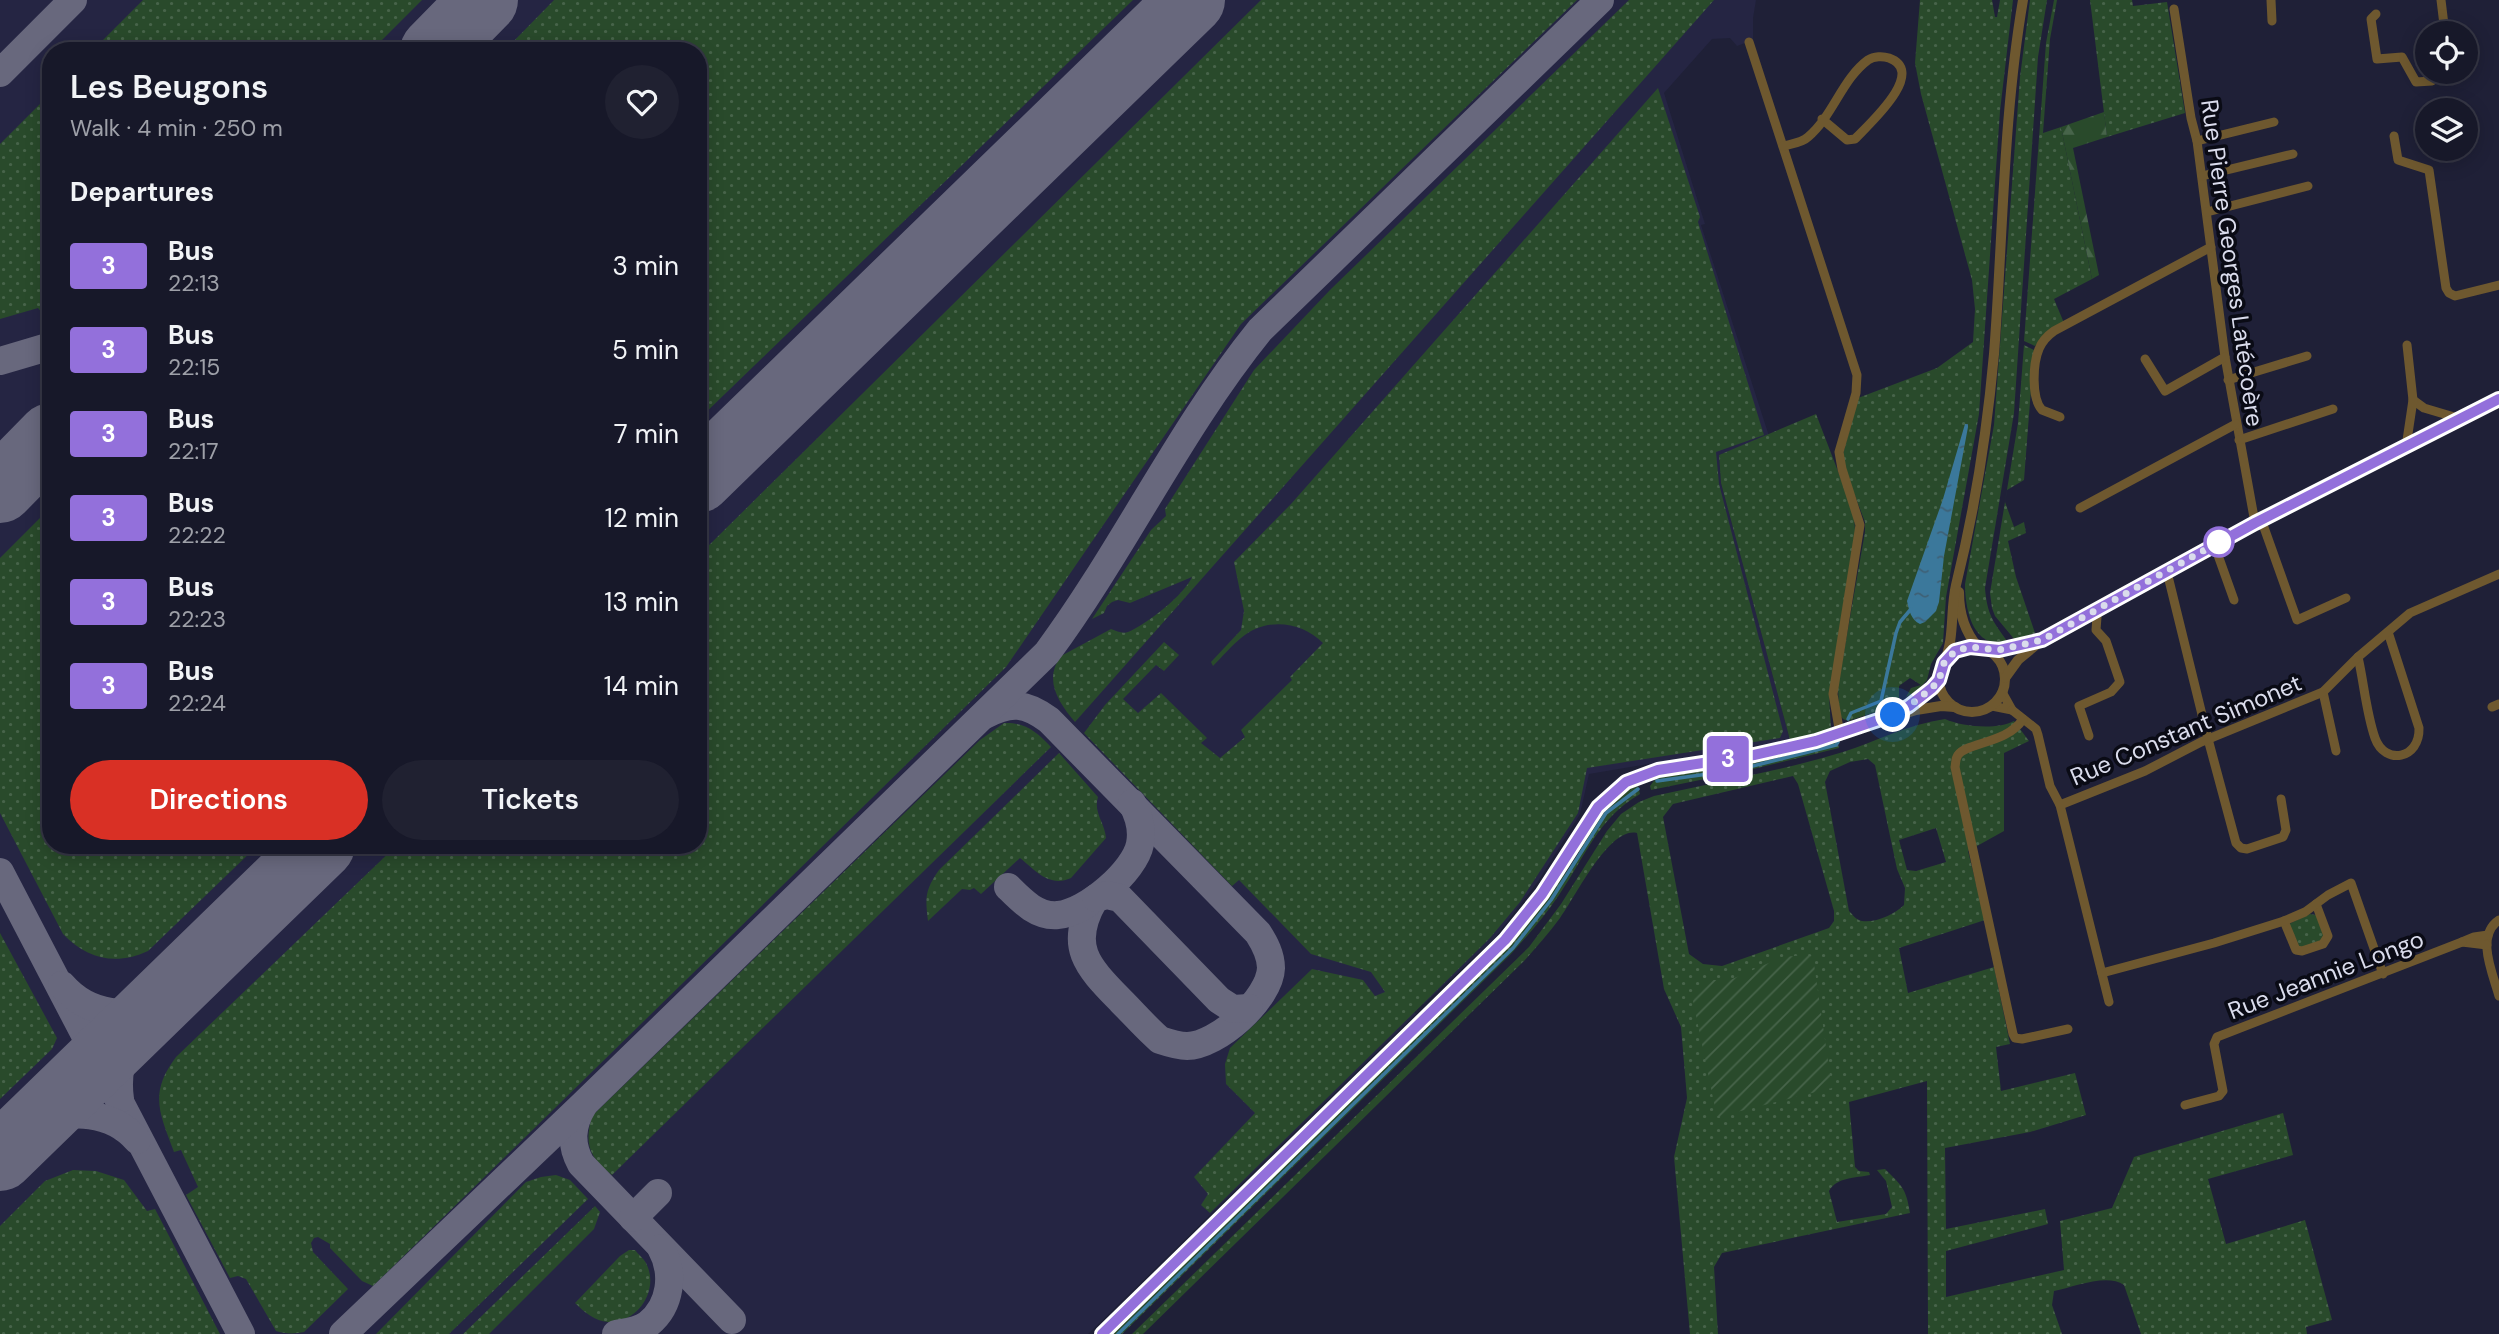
<!DOCTYPE html>
<html lang="en">
<head>
<meta charset="utf-8">
<style>
	:root { --surface:#171829; --page:#202131; --text:#f1f3f6; --muted:#9ea0a8; --line:#363746; --accent:#d93025 }
	body { margin:0; font-family:"DM Sans",sans-serif; background:var(--page); color:var(--text); height:100vh; display:flex; flex-direction:column; font-size:26px; white-space:nowrap }
	* { box-sizing:border-box; margin:0 }
	p { font-size:23px; color:var(--muted) }
	.icon { flex:none; width:38px; height:38px; fill:none; stroke:currentColor; stroke-width:2; stroke-linecap:round; stroke-linejoin:round }
	.map { position:relative; flex:1; overflow:hidden }
	.drawer { position:absolute; left:42px; top:42px; width:665px; height:812px; display:flex; flex-direction:column; background:var(--surface); border-radius:28px; box-shadow:0 4px 18px #0003,0 0 0 2px var(--line) }
	.drawer>* { flex:none }
	.badge { padding:0 14px; border-radius:5px; font-size:24px; line-height:46px }
	.tools { position:absolute; left:2415px; top:21px; display:grid; gap:14px }
	.tools a { display:grid; place-items:center; width:63px; height:63px; border-radius:50%; background:var(--surface); box-shadow:0 4px 18px #0003,0 0 0 2px var(--line); font-size:35px }
	.you { position:absolute; width:35px; height:35px; margin:-18px; border:5px solid #fff; border-radius:50%; background:#1a73e8; box-shadow:0 0 0 10px #1a73e833 }
	.map>.badge { position:absolute; translate:-50% -50%; box-shadow:0 0 0 4px #fff }
	h2 { padding:0 28px; font-size:26px; line-height:63px }
	.round { display:grid; place-items:center; flex:none; width:74px; height:74px; border-radius:37px; background:var(--page) }
	.headline { display:flex; align-items:center; justify-content:space-between; height:119px; padding:0 28px }
	h1 { font-size:33px; font-weight:600; line-height:52px }
	.button { display:flex; gap:14px; margin-top:auto; padding:14px 28px }
	.button a { flex:1; height:80px; border-radius:42px; background:var(--accent); color:#fff; font-size:28px; font-weight:600; line-height:80px; text-align:center }
	.button a+a { background:var(--page); color:var(--text) }
	ul { padding:0; list-style:none }
	li { display:flex; align-items:center; gap:21px; height:84px; padding:0 28px }
	li div { flex:1 }
	li b { display:block; font-size:26px }
	li em { font-style:normal }
	li .badge { min-width:77px; font-weight:700; text-align:center }
	.map>svg:first-child { display:block }
	.built { fill:#252543; fill-rule:evenodd }
	.grass { fill:url(#grass-dots); fill-rule:evenodd }
	.forest { fill:url(#forest-firs) }
	.garden { fill:url(#garden-furrows) }
	.water { fill:url(#water-ripples) }
	.lines { fill:none; stroke-linecap:round; stroke-linejoin:round }
	.stream { stroke:#3b789b; stroke-width:3.5 }
	.taxiway { stroke:#68687d; stroke-width:28 }
	.runway { stroke:#68687d; stroke-width:68 }
	.minor { stroke:#6e582f; stroke-width:9 }
	.tertiary { stroke:#6e582f; stroke-width:10 }
	.line-casing { stroke:#fff; stroke-width:16 }
	.line { stroke:#9370db; stroke-width:10 }
	.walk { stroke:#dadcec; stroke-width:7; stroke-dasharray:0 12.6 }
	.stop-dot { fill:#fff; stroke:#9370db; stroke-width:3.5 }
	.labels { text-anchor:middle; stroke-width:7; stroke-linejoin:round; paint-order:stroke }
	.street-label { font-size:24px; fill:#dadcec; stroke:#0a0b15 }
</style>
</head>
<body>
<div class="map">
<svg width="2499" height="1334" viewBox="0 0 2499 1334">
	<defs>
		<pattern id="grass-dots" width="8" height="8" patternUnits="userSpaceOnUse" patternTransform="scale(1.75)"><rect width="8" height="8" fill="#294a2b"/><path d="M2 2h.1M6 6h.1" fill="none" stroke="#47644a" stroke-width="1.8" stroke-linecap="round"/></pattern>
		<pattern id="forest-firs" width="22" height="20" patternUnits="userSpaceOnUse" patternTransform="scale(1.75)"><rect width="22" height="20" fill="#294a2b"/><path d="M5 1l3.5 6h-7zM16 11l3.5 6h-7z" fill="#47644a"/></pattern>
		<pattern id="garden-furrows" width="10" height="10" patternUnits="userSpaceOnUse" patternTransform="scale(1.75)"><rect width="10" height="10" fill="#294a2b"/><path d="M-1 1l2-2M0 10L10 0M9 11l2-2" fill="none" stroke="#47644a"/></pattern>
		<pattern id="water-ripples" width="26" height="14" patternUnits="userSpaceOnUse" patternTransform="scale(1.75)"><rect width="26" height="14" fill="#3b789b"/><path d="M2 4q2-2 4 0t4 0M15 11q2-2 4 0t4 0" fill="none" stroke="#3e6075"/></pattern>
	</defs>
	<rect width="100%" height="100%" fill="#1f2037"/>
	<!-- built -->
	<path class="built" d="M0,0H1756L1753,18V40L1737,46L1730,38L1712,39L1664,93L1705,224L1701,225L1769,436L1719,455L1721,483L1790,740L1589,774L1580,814L1539,880L1494,939L1424,1004L1420,1000L1411,1008L1416,1014L1088,1334H0ZM51,51H698V845H51Z"/>
	<!-- grass -->
	<g class="grass">
		<polygon points="143,0 422,0 371,51 92,51"/>
		<polygon points="554,0 1133,0 698,420 698,51 504,51"/>
		<path d="M1261,0H1577L1241,324L1006,667L373,1286L362,1281L330,1248V1244L318,1237L314,1238L311,1243L313,1252L348,1289L304,1332C296,1334 284,1334 276,1331L246,1279L238,1276L230,1278L186,1195L198,1187L181,1150L174,1152C159,1112 149,1093 176,1057L397,845H698V556Z"/>
		<path d="M1629,0H1714L1075,722C1059,703 1043,680 1061,656L1111,629C1117,631 1122,634 1128,632C1146,625 1185,594 1192,577L1130,603L1118,600L1112,602L1107,606L1104,613L1092,619L1151,530L1166,516L1165,509L1254,370L1330,290Z"/>
		<polygon points="1920,0 1992,0 1995,17 1997,17 2000,0 2013,0 2000,111 1979,414 1946,597 1943,643 1931,664 1927,680 1917,691 1906,697 1911,688 1921,685 1910,678 1899,686 1899,702 1882,710 1848,721 1843,719 1839,714 1838,686 1865,532 1865,522 1846,472 1843,454 1858,398 1937,368 1973,342 1975,309 1972,280 1921,94 1915,63"/>
		<path d="M2030,0H2047L2038,57L2014,413L1985,588C1987,614 1993,622 2008,642C1973,650 1965,610 1965,584L1994,425L2020,77Z"/>
		<polygon points="2054,0 2057,0 2050,39 2043,133 2061,127 2092,279 2054,299 2064,323 2045,334 2035,346 2024,341 2046,43"/>
		<polygon points="2090,0 2132,0 2133,6 2167,2 2185,113 2107,137"/>
		<path d="M1658,88L1700,217L1698,222L1764,435L1716,452L1719,484L1783,731L1780,738L1587,768L1578,813L1520,902L1490,938L1210,1213L1201,1205L1208,1194L1194,1177L1255,1113L1226,1084L1225,1064L1230,1048L1312,969L1363,980L1375,996L1385,992L1371,972L1311,954L1239,880L1232,886L1084,733L1105,705L1164,642L1179,655L1164,671L1156,665L1123,699L1138,713L1161,693L1207,738L1201,743L1220,758L1245,737L1241,730L1292,680L1290,677L1323,643C1301,621 1266,617 1241,638C1231,646 1222,657 1213,666L1211,662L1241,630L1244,611L1234,562L1291,504Z"/>
		<polygon points="51,93 51,311 43,314 38,308 0,319 0,144"/>
		<polygon points="2024,345 2034,350 2024,480 2007,490 2005,502 2014,527 2024,522 2026,533 2008,541 2016,577 2035,633 2015,640 1995,616 1992,608 1990,593 2018,423"/>
		<polygon points="1816,414 1854,513 1855,531 1829,696 1831,728 1828,731 1790,740 1721,483 1719,455"/>
		<path d="M51,507V845H258L148,951C116,966 87,959 63,934L0,813V558Z"/>
		<path d="M1945,719C1963,727 1997,730 2014,721L2029,741L2004,753V831L1968,851L1985,920L1899,948L1908,993L1994,967L2010,1044L1996,1047L2001,1091L2075,1073L2086,1115L2030,1132L1945,1148L1946,1229L2045,1209L2048,1224L1946,1251V1297L2064,1270L2060,1221L2112,1208L2134,1157L2283,1113L2293,1155L2208,1179L2226,1244L2305,1220L2332,1320L2306,1327L2307,1334H2141L2124,1285C2107,1273 2074,1287 2054,1291L2052,1305L2062,1334H1928L1927,1081L1849,1102L1855,1167L1859,1171L1869,1172L1870,1175C1855,1178 1837,1177 1829,1191L1837,1222L1886,1214L1892,1207L1886,1181L1877,1170L1885,1169C1902,1186 1906,1188 1910,1213L1722,1253L1714,1267L1718,1334H1690L1674,1157L1687,1098L1681,1027L1664,989L1637,833C1609,826 1575,898 1560,918C1549,933 1537,946 1525,960L1143,1334H1132L1529,947L1561,904L1607,831L1621,814L1639,802L1654,796C1717,782 1781,771 1843,752C1877,741 1909,724 1945,719ZM1868,759L1875,765L1897,869L1905,888L1904,905C1895,914 1876,923 1862,921C1856,920 1853,915 1849,911L1825,782L1830,771L1850,762ZM1793,776L1798,784L1834,911V921L1829,928L1722,966L1703,964L1689,954L1663,817L1673,804ZM1936,828L1946,862L1916,871L1907,870L1899,840Z"/>
		<path d="M1004,723C1025,722 1037,732 1051,747L612,1175C589,1157 584,1144 592,1116L980,740Z"/>
		<polygon points="1837,740 1839,748 1749,770 1651,790 1650,786 1656,778 1739,765"/>
		<path d="M1059,753L1098,797C1093,812 1105,823 1106,838L1071,878C1049,888 1035,870 1020,858L981,894L974,888L970,890L962,889L928,921C925,897 925,890 939,870Z"/>
		<path d="M1638,786L1640,794C1598,818 1585,857 1559,895C1545,916 1528,935 1511,954L1122,1334H1110L1504,949C1527,923 1548,895 1569,868C1586,845 1605,792 1638,786Z"/>
		<polygon points="2310,914 2316,915 2324,934 2323,940 2300,948 2289,924"/>
		<polygon points="0,933 57,1038 52,1049 0,1099"/>
		<polygon points="73,1170 96,1171 124,1180 147,1211 155,1209 220,1334 0,1334 0,1226 45,1181"/>
		<polygon points="556,1175 570,1180 588,1199 449,1334 376,1334 526,1182 541,1177"/>
		<polygon points="595,1206 600,1212 594,1229 489,1334 463,1334"/>
		<path d="M629,1250H635C638,1254 644,1259 646,1263C660,1289 638,1324 608,1322C595,1321 584,1312 575,1303L620,1256Z"/>
	</g>
	<!-- forest -->
	<polygon class="forest" points="2104,112 2107,137 2073,148 2099,275 2092,279 2061,127"/>
	<!-- garden -->
	<polygon class="garden" points="1806,955 1813,957 1832,1088 1717,1117 1693,1001 1697,990 1707,986 1706,980 1730,980 1782,957"/>
	<!-- water -->
	<path class="water" d="M1965,424H1968V427L1944,556L1939,602L1936,611L1925,622L1920,624C1911,620 1909,610 1907,601L1943,499Z"/>
	<g class="lines">
		<!-- stream -->
		<g class="stream">
			<polyline points="1848,719 1851,713 1881,701 1896,633 1900,622 1911,609"/>
			<polyline points="1657,781 1737,770 1836,745 1838,742"/>
			<polyline points="1118,1334 1513,948 1551,900 1606,813 1638,789"/>
		</g>
		<!-- taxiway -->
		<g class="taxiway">
			<polyline points="0,73 73,0"/>
			<polyline points="0,361 51,346"/>
			<path d="M985,715C1011,701 1026,703 1049,720L1258,933C1265,944 1271,955 1271,968C1270,999 1217,1046 1187,1046C1178,1046 1169,1043 1160,1040C1146,1028 1134,1014 1121,1001C1088,967 1067,947 1094,900"/>
			<polyline points="0,872 241,1334"/>
			<path d="M1008,887C1022,901 1037,917 1058,915C1086,913 1135,871 1140,844C1143,829 1139,816 1132,803"/>
			<polyline points="1096,898 1107,895 1120,898 1219,1000 1233,1009 1249,1008"/>
			<path d="M62,985C88,1015 131,1022 164,998"/>
			<path d="M120,1099C115,1063 128,1039 149,1012"/>
			<path d="M583,1106C571,1126 570,1144 581,1164L732,1320"/>
			<path d="M15,1142C22,1137 30,1130 37,1126C69,1107 113,1112 137,1140"/>
			<polyline points="633,1218 658,1193"/>
			<path d="M343,1334L584,1104L1047,653C1124,549 1179,430 1260,330L1600,0"/>
			<path d="M616,1334C627,1332 639,1331 648,1324C671,1306 675,1273 661,1248"/>
		</g>
		<!-- runway -->
		<g class="runway">
			<polyline points="434,51 484,0"/>
			<polyline points="698,479 1191,0"/>
			<polyline points="0,489 51,437"/>
			<polyline points="0,1157 321,845"/>
		</g>
		<!-- minor -->
		<g class="minor">
			<polyline points="2271,0 2272,21"/>
			<polyline points="2441,0 2445,33"/>
			<polyline points="2174,9 2191,118 2197,141 2225,357 2255,523"/>
			<polyline points="2376,14 2371,19 2377,59 2402,57 2416,82 2432,81 2442,72"/>
			<polyline points="1749,42 1857,375 1856,393 1839,452 1842,469 1860,525 1833,694 1840,734"/>
			<polyline points="2394,136 2398,160 2429,170 2446,288 2449,293 2455,296 2499,285"/>
			<polyline points="2197,141 2274,122"/>
			<path d="M1783,146C1791,144 1802,143 1808,137C1833,116 1842,79 1868,60C1874,56 1883,56 1889,58C1928,72 1868,125 1855,139L1847,140L1822,119"/>
			<polyline points="2202,176 2293,154"/>
			<polyline points="2207,212 2308,186"/>
			<polyline points="2145,359 2165,391 2225,357"/>
			<polyline points="2228,380 2307,356"/>
			<polyline points="2413,400 2424,408 2461,419"/>
			<path d="M2060,417L2042,410C2031,398 2033,363 2039,349C2042,341 2047,336 2054,331L2211,247"/>
			<polyline points="2239,440 2333,409"/>
			<polyline points="2406,447 2413,400 2407,345"/>
			<polyline points="2080,508 2236,424"/>
			<polyline points="2261,519 2297,620 2346,598"/>
			<polyline points="2214,544 2234,600"/>
			<polyline points="2167,572 2208,739 2236,843 2241,848 2247,849 2283,837 2286,830 2281,799"/>
			<path d="M2358,657C2364,683 2366,712 2375,738C2385,766 2420,759 2419,728L2388,632"/>
			<polyline points="2323,692 2336,751"/>
			<polyline points="1992,706 2012,710 2002,692"/>
			<polyline points="2492,707 2499,704"/>
			<polyline points="2012,710 2036,729 2038,735 2050,786 2060,805 2109,1002"/>
			<path d="M2023,719C2007,744 1967,742 1958,755C1955,759 1956,763 1955,767L2013,1034L2015,1038L2022,1039L2068,1029"/>
			<polyline points="2089,736 2079,706 2111,692 2120,682 2106,641 2096,630 2097,617 2094,611"/>
			<polyline points="2060,805 2145,771 2201,742 2323,692 2358,657 2410,613 2499,574"/>
			<path d="M2499,920C2475,936 2493,974 2499,996"/>
			<polyline points="2284,921 2296,950 2302,951 2323,944 2328,936 2316,904"/>
			<polyline points="2487,945 2462,942 2474,937 2488,935"/>
			<polyline points="2102,973 2214,943 2284,921 2305,912 2328,895 2351,883 2383,974"/>
			<polyline points="2185,1105 2219,1096 2223,1091 2214,1044 2217,1037 2462,942"/>
		</g>
		<!-- tertiary -->
		<g class="tertiary">
			<path d="M1959,592C1959,613 1964,631 1978,647"/>
			<circle cx="1972" cy="679" r="33"/>
			<polyline points="1986,650 1999,650 2039,640"/>
			<path d="M1944,663C1955,638 1950,611 1956,585C1975,509 1987,432 1994,354C2003,237 2003,117 2023,0"/>
			<polyline points="2005,678 2018,660 2042,640 2255,523 2499,399"/>
			<polyline points="1902,710 1925,695 1939,680"/>
			<polyline points="1102,1334 1505,940 1542,894 1598,807 1626,782 1658,770 1754,755 1816,741 1916,710 1941,706 1955,707"/>
		</g>
	</g>
	<g class="lines">
		<defs>
			<polyline id="line" points="1102,1334 1505,940 1542,894 1598,807 1626,782 1658,770 1754,755 1816,741 1893,715 1909,706 1932,688 1939,680 1944,663 1955,651 1970,647 1999,650 2042,640 2255,523 2499,399"/>
		</defs>
		<!-- line casing -->
		<use href="#line" class="line-casing"/>
		<!-- line -->
		<use href="#line" class="line"/>
		<!-- walk -->
		<polyline class="walk" points="1893,715 1909,706 1932,688 1939,680 1944,663 1955,651 1970,647 1999,650 2042,640 2219,542"/>
	</g>
	<!-- markers -->
	<circle class="stop-dot" cx="2219" cy="542" r="14"/>
	<g class="labels">
		<!-- street labels -->
		<g class="street-label">
			<text transform="translate(2232 263) rotate(82)" y="8">Rue Pierre Georges Latécoère</text>
			<text transform="translate(2186 730) rotate(-23)" y="8">Rue Constant Simonet</text>
			<text transform="translate(2326 975) rotate(-21)" y="8">Rue Jeannie Longo</text>
		</g>
	</g>
</svg>
<div class="tools">
<a><svg class="icon" aria-label="locate" viewBox="0 0 24 24"><circle cx="12" cy="12" r="6"/><path d="M12 2v4M12 18v4M2 12h4M18 12h4"/></svg></a>
<a><svg class="icon" aria-label="layers" viewBox="0 0 24 24"><path d="M12 4l9 5-9 5-9-5zM3 14l9 5 9-5"/></svg></a>
</div>
<div class="you" style="left:1893px;top:715px"></div>
<b class="badge" style="left:1728px;top:759px;background:#9370db;color:#fff">3</b>
<section class="drawer">
<div class="headline"><div><h1>Les Beugons</h1><p>Walk · 4 min · 250 m</p></div><a class="round"><svg class="icon" aria-label="heart" viewBox="0 0 24 24"><path d="M12 20l-8-8c-3-5 5-10 8-4 3-6 11-1 8 4z"/></svg></a></div>
<h2>Departures</h2>
<ul>
<li><span class="badge" style="background:#9370db;color:#fff">3</span><div><b>Bus</b><p>22:13</p></div><em>3 min</em></li>
<li><span class="badge" style="background:#9370db;color:#fff">3</span><div><b>Bus</b><p>22:15</p></div><em>5 min</em></li>
<li><span class="badge" style="background:#9370db;color:#fff">3</span><div><b>Bus</b><p>22:17</p></div><em>7 min</em></li>
<li><span class="badge" style="background:#9370db;color:#fff">3</span><div><b>Bus</b><p>22:22</p></div><em>12 min</em></li>
<li><span class="badge" style="background:#9370db;color:#fff">3</span><div><b>Bus</b><p>22:23</p></div><em>13 min</em></li>
<li><span class="badge" style="background:#9370db;color:#fff">3</span><div><b>Bus</b><p>22:24</p></div><em>14 min</em></li>
</ul>
<div class="button"><a>Directions</a><a>Tickets</a></div>
</section>
</div>
</body>
</html>
